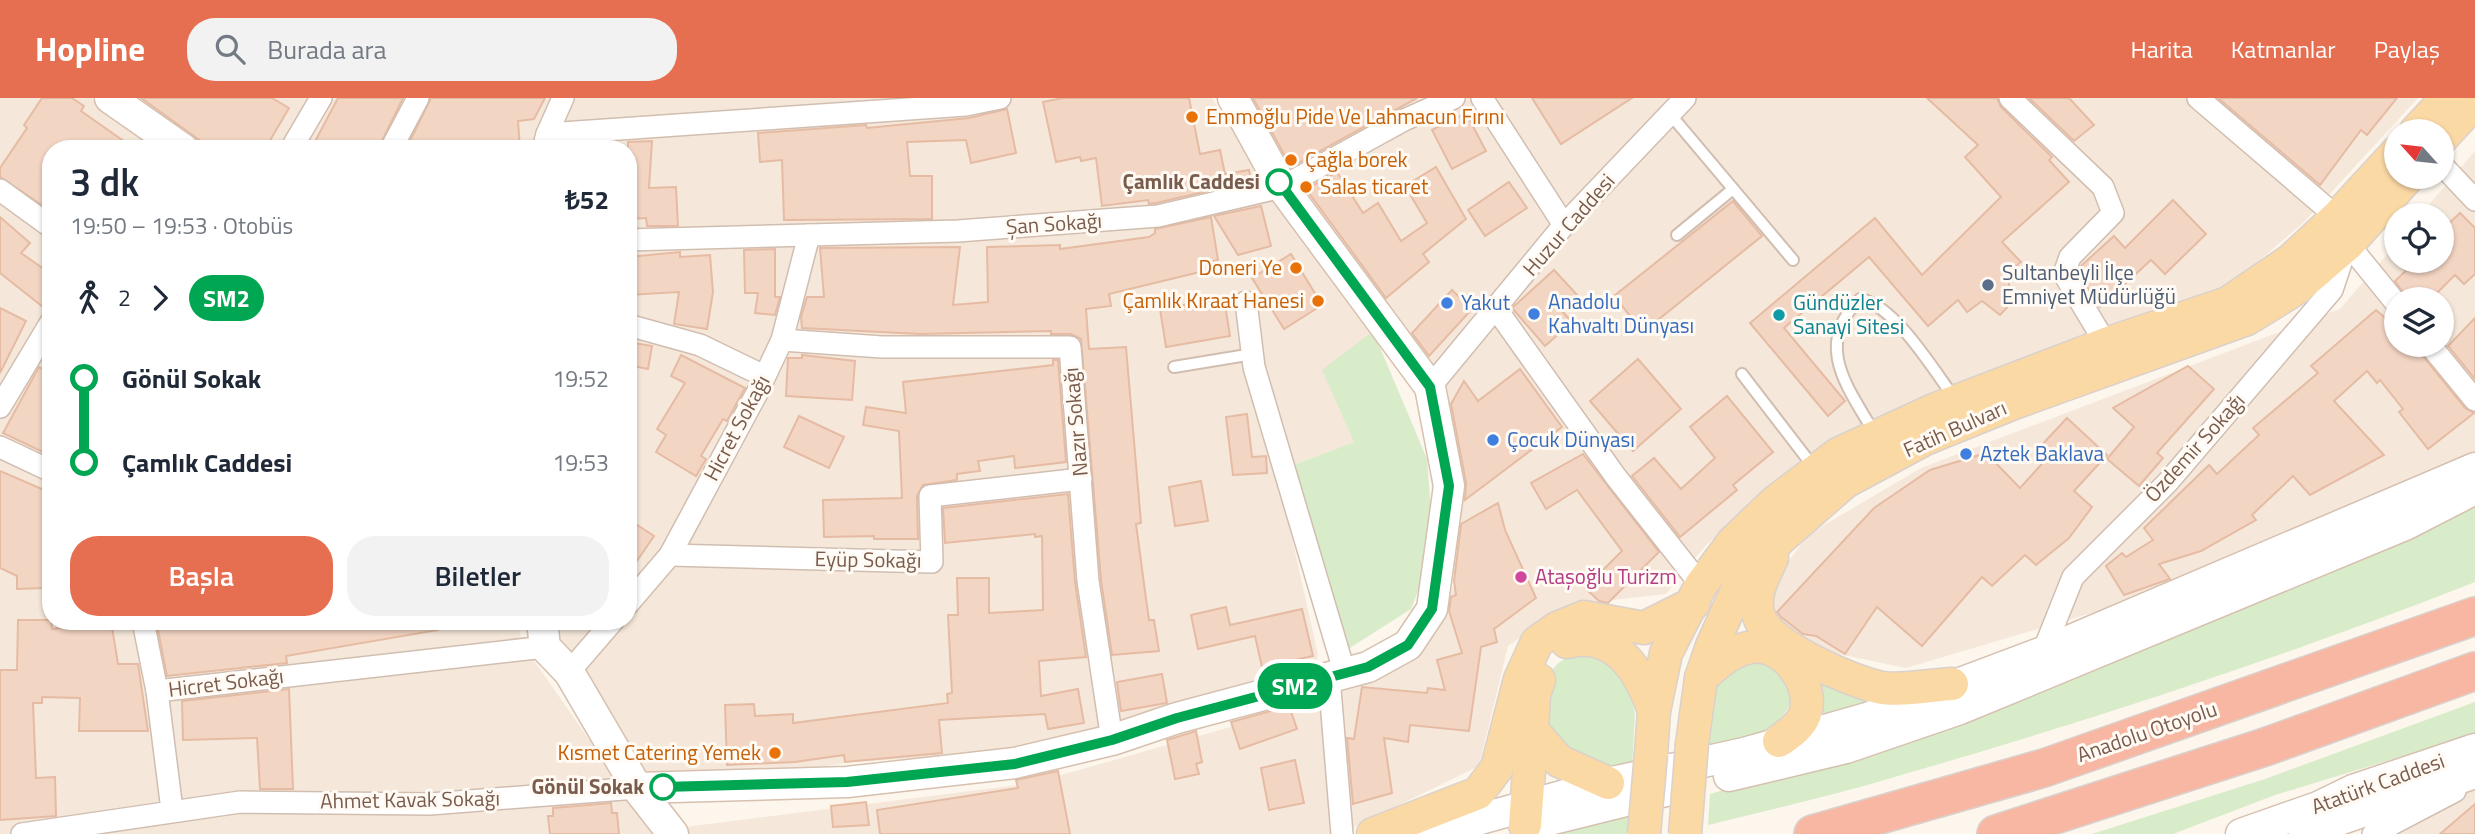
<!DOCTYPE html>
<html lang="tr">
<head>
<meta charset="utf-8">
<style>
	:root { --surface:#fff; --page:#f2f2f3; --text:#1f2937; --muted:#747a83; --accent:#e76f51 }
	body { margin:0; font-family:"Titillium Web",sans-serif; background:var(--page); color:var(--text); height:100vh; display:flex; flex-direction:column; font-size:26px; white-space:nowrap }
	* { box-sizing:border-box; margin:0 }
	p { font-size:23px; color:var(--muted) }
	.icon { flex:none; width:38px; height:38px; fill:none; stroke:currentColor; stroke-width:2; stroke-linecap:round; stroke-linejoin:round }
	.map { position:relative; flex:1; overflow:hidden }
	.panel { position:absolute; left:42px; top:42px; width:595px; height:490px; display:flex; flex-direction:column; background:var(--surface); border-radius:28px; box-shadow:0 2px 5px #0004 }
	.panel>* { flex:none }
	.badge { padding:0 14px; border-radius:23px; font-size:24px; line-height:46px }
	.needle { width:46px; rotate:297deg }
	.fabs { position:absolute; left:2384px; top:21px; display:grid; gap:14px }
	.fabs a { display:grid; place-items:center; width:70px; height:70px; border-radius:50%; background:var(--surface); box-shadow:0 2px 5px #0004; font-size:35px }
	.map>.badge { position:absolute; translate:-50% -50%; box-shadow:0 0 0 4px #fff }
	.legs { display:flex; align-items:center; gap:10px; height:77px; padding:0 28px; font-size:23px }
	.legs p { margin-inline-start:auto }
	.summary { display:flex; align-items:center; justify-content:space-between; height:119px; padding:0 28px }
	h1 { font-size:38px; font-weight:600; line-height:52px }
	.cta { display:flex; gap:14px; margin-top:auto; padding:14px 28px }
	.cta a { flex:1; height:80px; border-radius:28px; background:var(--accent); color:#fff; font-size:28px; font-weight:600; line-height:80px; text-align:center }
	.cta a+a { background:var(--page); color:var(--text) }
	ul { padding:0 28px; list-style:none }
	li { display:flex; align-items:center; gap:24px; height:84px; font-size:26px }
	li i { display:grid; place-items:center; width:10px; height:100%; margin:0 9px; background:currentColor }
	li i::after { content:''; width:18px; height:18px; margin:-9px; border:5px solid; border-radius:50%; background:var(--surface) }
	li p { margin-inline-start:auto }
	li:first-child i { background:linear-gradient(#0000 50%,currentColor 0) }
	li:last-child i { background:linear-gradient(currentColor 50%,#0000 0) }
	header { display:flex; align-items:center; gap:42px; box-sizing:border-box; height:98px; padding:0 35px; background:var(--accent); color:#fff }
	header strong { font-size:33px }
	nav { display:flex; gap:38px; margin-inline-start:auto; font-size:24px }
	.search { width:490px; height:63px; background:var(--page); display:flex; align-items:center; gap:18px; box-sizing:border-box; padding:0 24px; border-radius:28px; color:var(--muted); font-size:26px }
	.map>svg:first-child { display:block }
	.residential { fill:#f5e8da; fill-rule:evenodd }
	.green { fill:#d8ecc9 }
	.building { fill:#f3d5c3; stroke:#e6bba3; stroke-width:2 }
	.lines { fill:none; stroke-linecap:round; stroke-linejoin:round }
	.lane-casing { stroke:#d1beb0; stroke-width:14 }
	.street-casing { stroke:#d1beb0; stroke-width:24 }
	.secondary-casing { stroke:#d6c0b0; stroke-width:33 }
	.primary-casing { stroke:#dad1cd; stroke-width:35 }
	.highway-casing { stroke:#dad1cd; stroke-width:40 }
	.lane { stroke:#fff; stroke-width:10 }
	.street { stroke:#fff; stroke-width:21 }
	.secondary { stroke:#fff; stroke-width:30 }
	.primary { stroke:#fbd9a5; stroke-width:32 }
	.highway { stroke:#f7b7a3; stroke-width:37 }
	.primary-bridge-casing { stroke:#dad1cd; stroke-width:35; stroke-linecap:butt }
	.primary-bridge { stroke:#fbd9a5; stroke-width:32 }
	.line-1-casing { stroke:#fff; stroke-width:16 }
	.line-1 { stroke:#00a651; stroke-width:10 }
	.food-dot { fill:#e8710a; stroke:#fffaf3; stroke-width:2.5 }
	.stop-1-dot { fill:#fff; stroke:#00a651; stroke-width:3.5 }
	.service-dot { fill:#5c6f8a; stroke:#fffaf3; stroke-width:2.5 }
	.shop-dot { fill:#3f7fe0; stroke:#fffaf3; stroke-width:2.5 }
	.culture-dot { fill:#0f9aa8; stroke:#fffaf3; stroke-width:2.5 }
	.hotel-dot { fill:#d1479c; stroke:#fffaf3; stroke-width:2.5 }
	.labels { text-anchor:middle; stroke-width:6; stroke-linejoin:round; paint-order:stroke }
	.food-label { font-size:21px; fill:#c56008; stroke:#fffaf3; text-anchor:start }
	.stop-label { font-size:21px; font-weight:bold; fill:#7a5c4d; stroke:#fffaf3; text-anchor:end }
	.street-label { font-size:21px; fill:#7a5c4d; stroke:#fffaf3 }
	.service-label { font-size:21px; fill:#4e5e75; stroke:#fffaf3; text-anchor:start }
	.shop-label { font-size:21px; fill:#366cbe; stroke:#fffaf3; text-anchor:start }
	.culture-label { font-size:21px; fill:#0d838f; stroke:#fffaf3; text-anchor:start }
	.hotel-label { font-size:21px; fill:#b23c85; stroke:#fffaf3; text-anchor:start }
</style>
</head>
<body>
<header>
<strong>Hopline</strong>
<div class="search"><svg class="icon" aria-label="search" viewBox="0 0 24 24"><circle cx="10" cy="10" r="6"/><path d="M15 15l6 6"/></svg>Burada ara</div>
<nav><a>Harita</a><a>Katmanlar</a><a>Paylaş</a></nav>
</header>
<div class="map">
<svg width="2475" height="736" viewBox="0 0 2475 736">
	<rect width="100%" height="100%" fill="#fdf6ec"/>
	<!-- residential -->
	<g class="residential">
		<polygon points="0,0 91,0 164,51 51,51 51,523 519,523 521,544 655,736 0,736"/>
		<polygon points="141,0 1212,0 1305,148 1373,233 1354,344 1291,368 1276,368 1318,557 1314,573 1050,652 853,664 654,693 554,536 552,523 628,523 628,51 209,51"/>
		<polygon points="1246,0 2418,0 2303,125 2229,188 1836,343 1707,446 1666,496 1568,507 1508,548 1479,668 1340,736 689,736 685,729 1033,685 1308,607 1410,553 1459,480 1459,404 1430,276 1322,120"/>
		<path d="M2475,53V354L2095,514L1906,570L1810,550L1766,517L1772,485L1809,436L1921,370L2340,211L2396,146V163H2441V117H2420ZM2396,201H2441V247H2396Z"/>
		<polygon points="2475,688 2475,736 2391,736"/>
	</g>
	<!-- green -->
	<g class="green">
		<polygon points="1373,233 1427,361 1434,453 1411,511 1337,558 1291,368 1354,344 1322,272"/>
		<path d="M2475,404V484C2287,558 2092,622 1898,678C1836,697 1772,711 1708,727L1710,696L1858,652Z"/>
		<path d="M1596,550L1622,568L1635,615L1632,672C1622,672 1609,674 1600,672C1560,663 1523,608 1553,571C1564,557 1580,554 1596,550Z"/>
		<path d="M1767,556L1794,596C1780,639 1743,641 1703,649L1705,595L1721,568Z"/>
		<polygon points="1817,576 1885,600 1812,623 1823,591"/>
		<polygon points="2475,604 2475,636 2275,697 2173,736 2092,736 2265,681"/>
		<polygon points="1636,710 1632,736 1527,736"/>
	</g>
	<!-- building -->
	<g class="building">
		<polygon points="42,0 72,0 84,8 81,13 135,51 51,51 51,113 0,79 0,70 27,30 24,27"/>
		<polygon points="141,0 272,0 289,10 265,51 212,51"/>
		<polygon points="338,0 403,0 378,51 311,51"/>
		<polygon points="431,0 545,0 534,21 518,23 520,51 406,51"/>
		<polygon points="1063,0 1189,0 1200,56 1220,52 1225,76 1249,72 1251,83 1156,105 1149,106 1148,102 1102,108 1096,60 1081,63 1080,59 1056,64 1043,4"/>
		<polygon points="1253,0 1417,0 1291,69"/>
		<polygon points="1532,0 1632,0 1561,46"/>
		<polygon points="1927,0 1997,0 2001,9 2052,59 2049,62 2069,84 2002,144 2021,164 2009,174 2009,195 2015,201 2000,217 1982,203 1967,214 1958,202 1928,228 1869,159 1784,230 1845,303 1828,318 1750,225 1875,120 1922,177 2001,99 1965,59 1978,47"/>
		<polygon points="2029,0 2069,0 2094,27 2074,43"/>
		<polygon points="2218,0 2397,0 2367,37 2361,32 2320,87"/>
		<polygon points="1007,11 1016,55 971,65 966,42 907,44 910,78 932,78 932,121 784,122 782,62 760,64 758,35 866,27 867,30 969,20"/>
		<polygon points="1466,15 1486,53 1452,71 1432,32"/>
		<polygon points="652,43 649,90 676,89 678,128 647,128 646,120 628,121 628,44"/>
		<polygon points="1436,69 1466,121 1423,156 1429,164 1386,200 1306,91 1337,74 1363,115 1378,105 1401,143 1427,125 1405,88"/>
		<polygon points="1509,84 1527,110 1485,138 1468,112"/>
		<polygon points="2173,102 2206,136 2165,176 2151,162 2100,209 2078,175 2081,168 2114,138 2125,150"/>
		<polygon points="1733,103 1762,138 1643,234 1614,198"/>
		<polygon points="1261,108 1271,148 1238,157 1214,118"/>
		<polygon points="2460,115 2475,130 2475,176 2464,186 2455,177 2431,201 2408,201 2395,183 2416,163 2441,163 2441,133"/>
		<polygon points="0,119 30,145 21,155 51,176 51,197 43,209 0,175"/>
		<polygon points="1211,119 1218,162 1202,166 1204,173 1109,196 1111,208 1086,211 1089,251 1126,249 1141,425 1136,426 1146,501 1149,522 1154,522 1159,553 1112,557 1101,482 1081,241 1071,236 1051,236 1051,233 920,236 802,230 801,219 807,199 824,199 820,150 960,149 953,207 988,204 987,149 1060,147 1060,151 1149,139 1155,135 1155,131"/>
		<polygon points="775,151 775,199 780,199 775,217 755,215 758,195 745,195 744,152"/>
		<polygon points="680,154 680,159 710,157 713,194 707,231 674,226 679,194 628,197 628,159"/>
		<polygon points="1291,156 1322,207 1284,231 1252,180"/>
		<polygon points="1554,172 1578,198 1561,212 1572,224 1545,248 1512,210"/>
		<polygon points="1452,192 1472,211 1429,258 1412,235"/>
		<polygon points="1224,200 1230,238 1166,249 1160,211"/>
		<polygon points="0,210 26,223 0,275"/>
		<polygon points="2376,212 2396,229 2396,247 2414,247 2465,310 2474,315 2428,351 2399,314 2403,311 2380,282 2377,285 2367,273 2334,303 2384,357 2310,397 2293,378 2252,417 2256,422 2201,453 2159,466 2170,481 2124,497 2106,468 2122,455 2126,459 2153,442 2144,430 2209,367 2217,376 2259,337 2253,330 2318,275 2311,268"/>
		<polygon points="2475,220 2475,281 2448,248"/>
		<polygon points="628,244 652,248 648,271 628,267"/>
		<polygon points="681,257 745,290 727,323 723,321 701,358 706,361 696,378 656,354 666,337 657,331 685,285 671,278"/>
		<polygon points="802,257 855,263 852,302 786,298 788,260 802,260"/>
		<polygon points="1638,261 1681,311 1633,353 1590,303"/>
		<polygon points="1053,262 1058,262 1066,364 1015,370 1014,358 978,363 980,373 957,376 957,382 923,387 917,398 918,441 874,441 874,438 824,439 823,402 902,400 899,333 863,327 866,309 906,315 903,284 1053,267"/>
		<polygon points="2188,268 2214,291 2157,355 2163,360 2139,388 2107,361 2134,329 2113,310"/>
		<polygon points="39,269 51,276 51,358 3,335"/>
		<polygon points="1520,271 1562,329 1465,402 1466,385 1451,306 1464,283 1478,303"/>
		<polygon points="1727,298 1773,354 1733,387 1737,392 1680,439 1632,378 1654,360 1681,391 1715,360 1690,329"/>
		<polygon points="1247,316 1252,359 1266,358 1267,375 1233,377 1226,319"/>
		<polygon points="799,318 844,339 829,370 784,349"/>
		<polygon points="2067,320 2107,357 2074,393 2092,409 2069,440 2036,467 2025,457 1992,488 1982,479 1922,548 1877,509 1845,556 1816,538 1803,536 1781,519 1777,514 1874,410 1930,372 1986,355 2020,390 2047,360 2038,351"/>
		<polygon points="1583,356 1659,454 1608,505 1599,503 1585,490 1622,453 1577,392 1546,411 1531,385"/>
		<polygon points="0,373 51,395 51,437 46,434 46,490 17,491 17,478 0,470"/>
		<polygon points="1201,383 1208,423 1175,428 1169,389"/>
		<polygon points="1068,396 1075,484 1086,559 1039,563 1041,598 1078,591 1084,625 1048,631 1045,616 939,622 942,655 845,664 844,657 795,664 727,667 725,607 754,606 755,618 793,616 793,625 948,605 947,596 952,595 948,517 958,517 957,480 989,480 989,515 1043,512 1042,438 1035,439 1035,436 945,445 943,410"/>
		<polygon points="1498,405 1505,432 1536,500 1494,531 1497,544 1481,549 1469,633 1410,627 1408,644 1384,640 1392,695 1353,706 1347,640 1354,641 1362,589 1427,595 1428,590 1445,592 1437,562 1462,555 1449,513 1451,499 1456,497 1454,483 1461,426"/>
		<polygon points="628,421 654,438 628,476"/>
		<polygon points="1226,509 1230,527 1302,511 1313,558 1262,569 1255,538 1198,551 1191,517"/>
		<polygon points="18,522 51,522 52,531 111,523 118,566 138,566 148,633 79,633 80,600 42,599 42,605 33,605 36,680 55,679 56,718 0,722 0,572 17,572"/>
		<polygon points="177,523 210,523 211,528 235,523 438,523 438,532 286,558 287,565 167,578 157,527"/>
		<polygon points="1162,576 1167,605 1121,613 1117,584"/>
		<polygon points="289,591 293,691 260,691 257,640 183,642 182,603"/>
		<polygon points="1289,608 1297,631 1240,651 1231,624"/>
		<polygon points="1196,633 1202,664 1196,666 1199,676 1175,681 1167,642"/>
		<polygon points="1295,662 1304,705 1269,712 1261,670"/>
		<polygon points="1058,673 1070,736 880,736 877,712 1018,690 1016,682"/>
		<polygon points="866,704 869,727 833,729 831,708"/>
		<polygon points="611,705 612,715 617,715 619,736 550,736 548,718 553,718 553,710"/>
		<polygon points="2475,706 2475,736 2440,736"/>
	</g>
	<g class="lines">
		<defs>
			<g id="lane">
				<polyline points="1670,16 1793,162"/>
				<polyline points="1677,137 1733,91"/>
				<polyline points="1174,269 1253,256"/>
				<polyline points="1742,276 1815,371"/>
				<path d="M1875,336C1849,291 1812,247 1860,201C1894,206 1935,274 1955,301"/>
			</g>
			<g id="street">
				<polyline points="1482,0 1564,127"/>
				<polyline points="2010,0 2103,89 2113,115 2070,159 2064,176 2106,246"/>
				<polyline points="2198,0 2337,119 2348,146 2396,205"/>
				<polyline points="547,36 563,0"/>
				<polyline points="291,51 321,0"/>
				<polyline points="391,51 418,0"/>
				<polyline points="543,51 547,36 966,7 1000,0"/>
				<polyline points="2441,66 2475,102"/>
				<polyline points="0,92 51,129"/>
				<polyline points="628,142 958,133 1158,118 1282,89 1404,22 1454,0"/>
				<polyline points="1246,204 1254,269 1345,576"/>
				<polyline points="1497,212 1616,379 1701,487"/>
				<polyline points="628,227 700,247 764,278"/>
				<polyline points="782,242 882,249 1070,249 1088,483 1112,642"/>
				<polyline points="2430,247 2475,302"/>
				<polyline points="1430,289 1564,127 1685,0"/>
				<polyline points="0,309 51,224"/>
				<polyline points="0,349 51,373"/>
				<polyline points="670,457 932,464 930,398 1081,381"/>
				<polyline points="628,506 670,457 757,295 782,242 809,137"/>
				<polyline points="143,523 157,593 172,712"/>
				<polyline points="2043,554 2073,479 2168,384 2332,192 2346,150"/>
				<polyline points="569,574 613,523"/>
				<polyline points="1329,579 1342,736"/>
				<polyline points="157,593 545,549"/>
				<polyline points="22,736 240,704 430,706 637,690"/>
				<polyline points="2373,736 2455,693"/>
			</g>
			<g id="secondary">
				<polyline points="110,0 183,51"/>
				<polyline points="542,523 545,549 569,574 637,690 673,736"/>
				<polyline points="1729,678 1846,650 1960,611 2405,427 2475,391"/>
				<polyline points="637,690 847,684 1015,665 1112,642 1177,620 1368,569 1408,547 1432,511 1449,388 1430,289 1282,89 1233,0"/>
				<polyline points="1545,723 1670,692"/>
				<polyline points="2304,734 2475,675"/>
				<polyline points="1427,736 1608,685 1744,655 1867,620 2043,554 2475,370"/>
				<polyline points="2241,736 2318,709 2353,692 2475,651"/>
			</g>
			<g id="primary">
				<polyline points="2416,33 2447,0"/>
				<polyline points="2441,41 2475,4"/>
				<path d="M1772,460C1763,479 1751,500 1760,521C1772,549 1848,582 1878,589C1896,594 1932,587 1952,586"/>
				<path d="M1567,544C1615,531 1640,573 1654,613"/>
				<path d="M1701,580C1717,566 1731,552 1752,549C1784,544 1815,587 1805,616C1801,628 1789,636 1779,643"/>
				<polyline points="1539,582 1534,597 1532,632 1559,663 1608,685"/>
				<polyline points="1692,646 1701,580 1712,548 1738,490 1758,463 1782,439 1845,384 1925,341 2014,305 2247,221 2297,190 2348,146 2408,79"/>
				<polyline points="1651,656 1654,613 1666,555 1701,487 1733,444 1775,404 1838,356 1936,311 2106,246 2228,205 2291,162 2337,119 2396,55"/>
				<polyline points="1525,727 1532,632"/>
				<polyline points="1373,736 1478,695 1497,670 1520,581 1537,544 1557,530 1584,519 1644,530 1694,505"/>
			</g>
			<g id="highway">
				<polyline points="1813,736 2044,670 2475,518"/>
				<polyline points="1996,736 2265,649 2475,573"/>
			</g>
		</defs>
		<!-- lane casing -->
		<use href="#lane" class="lane-casing"/>
		<!-- street casing -->
		<use href="#street" class="street-casing"/>
		<!-- secondary casing -->
		<use href="#secondary" class="secondary-casing"/>
		<!-- primary casing -->
		<use href="#primary" class="primary-casing"/>
		<!-- highway casing -->
		<use href="#highway" class="highway-casing"/>
		<!-- lane -->
		<use href="#lane" class="lane"/>
		<!-- street -->
		<use href="#street" class="street"/>
		<!-- secondary -->
		<use href="#secondary" class="secondary"/>
		<!-- primary -->
		<use href="#primary" class="primary"/>
		<!-- highway -->
		<use href="#highway" class="highway"/>
		<defs>
			<g id="primary-bridge">
				<polyline points="1644,736 1651,656"/>
				<polyline points="1685,736 1692,646"/>
			</g>
		</defs>
		<!-- primary-bridge casing -->
		<use href="#primary-bridge" class="primary-bridge-casing"/>
		<!-- primary-bridge -->
		<use href="#primary-bridge" class="primary-bridge"/>
	</g>
	<g class="lines">
		<defs>
			<polyline id="line-1" points="663,689 847,684 1015,666 1112,642 1177,620 1368,569 1408,547 1432,511 1449,388 1430,289 1279,84"/>
		</defs>
		<!-- line-1 casing -->
		<use href="#line-1" class="line-1-casing"/>
		<!-- line-1 -->
		<use href="#line-1" class="line-1"/>
	</g>
	<!-- markers -->
	<g class="food-dot">
		<circle cx="1192" cy="19" r="7"/>
		<circle cx="1291" cy="62" r="7"/>
		<circle cx="1306" cy="89" r="7"/>
		<circle cx="1296" cy="170" r="7"/>
		<circle cx="1318" cy="203" r="7"/>
		<circle cx="775" cy="655" r="7"/>
	</g>
	<g class="stop-1-dot">
		<circle cx="1279" cy="84" r="12"/>
		<circle cx="663" cy="689" r="12"/>
	</g>
	<circle class="service-dot" cx="1988" cy="187" r="7"/>
	<g class="shop-dot">
		<circle cx="1447" cy="205" r="7"/>
		<circle cx="1534" cy="216" r="7"/>
		<circle cx="1493" cy="342" r="7"/>
		<circle cx="1966" cy="356" r="7"/>
	</g>
	<circle class="culture-dot" cx="1779" cy="217" r="7"/>
	<circle class="hotel-dot" cx="1521" cy="479" r="7"/>
	<g class="labels">
		<!-- food labels -->
		<g class="food-label">
			<text x="1206" y="26">Emmoğlu Pide Ve Lahmacun Fırını</text>
			<text x="1305" y="69">Çağla borek</text>
			<text x="1320" y="96">Salas ticaret</text>
			<text x="1282" y="177" text-anchor="end">Doneri Ye</text>
			<text x="1304" y="210" text-anchor="end">Çamlık Kıraat Hanesi</text>
			<text x="761" y="662" text-anchor="end">Kısmet Catering Yemek</text>
		</g>
		<!-- stop labels -->
		<g class="stop-label">
			<text x="1260" y="91">Çamlık Caddesi</text>
			<text x="644" y="696">Gönül Sokak</text>
		</g>
		<!-- street labels -->
		<g class="street-label">
			<text transform="translate(1054 126) rotate(-4)" y="7">Şan Sokağı</text>
			<text transform="translate(1569 127) rotate(-49)" y="7">Huzur Caddesi</text>
			<text transform="translate(1076 324) rotate(-95)" y="7">Nazır Sokağı</text>
			<text transform="translate(737 330) rotate(-62)" y="7">Hicret Sokağı</text>
			<text transform="translate(1955 331) rotate(-24)" y="7">Fatih Bulvarı</text>
			<text transform="translate(2195 350) rotate(-48)" y="7">Özdemir Sokağı</text>
			<text transform="translate(868 462) rotate(1)" y="7">Eyüp Sokağı</text>
			<text transform="translate(226 585) rotate(-7)" y="7">Hicret Sokağı</text>
			<text transform="translate(2147 634) rotate(-19)" y="7">Anadolu Otoyolu</text>
			<text transform="translate(2378 686) rotate(-20)" y="7">Atatürk Caddesi</text>
			<text transform="translate(410 702) rotate(-1)" y="7">Ahmet Kavak Sokağı</text>
		</g>
		<!-- service labels -->
		<g class="service-label">
			<text x="2002" y="182">Sultanbeyli İlçe<tspan x="2002" dy="24">Emniyet Müdürlüğü</tspan></text>
		</g>
		<!-- shop labels -->
		<g class="shop-label">
			<text x="1548" y="211">Anadolu<tspan x="1548" dy="24">Kahvaltı Dünyası</tspan></text>
			<text x="1461" y="212">Yakut</text>
			<text x="1507" y="349">Çocuk Dünyası</text>
			<text x="1980" y="363">Aztek Baklava</text>
		</g>
		<!-- culture labels -->
		<g class="culture-label">
			<text x="1793" y="212">Gündüzler<tspan x="1793" dy="24">Sanayi Sitesi</tspan></text>
		</g>
		<!-- hotel labels -->
		<g class="hotel-label">
			<text x="1535" y="486">Ataşoğlu Turizm</text>
		</g>
	</g>
</svg>
<div class="fabs">
<a><svg class="needle" viewBox="-14 -14 28 28"><path d="M0-13l5 13h-10z" fill="#e53935"/><path d="M0 13l5-13h-10z" fill="#747a83"/></svg></a>
<a><svg class="icon" aria-label="locate" viewBox="0 0 24 24"><circle cx="12" cy="12" r="6"/><path d="M12 2v4M12 18v4M2 12h4M18 12h4"/></svg></a>
<a><svg class="icon" aria-label="layers" viewBox="0 0 24 24"><path d="M12 4l9 5-9 5-9-5zM3 14l9 5 9-5"/></svg></a>
</div>
<b class="badge" style="left:1295px;top:588px;background:#00a651;color:#fff">SM2</b>
<section class="panel">
<div class="summary"><div><h1>3 dk</h1><p>19:50 – 19:53 · Otobüs</p></div><b>₺52</b></div>
<div class="legs"><svg class="icon" aria-label="walk" viewBox="0 0 24 24"><circle cx="13" cy="4" r="2"/><path d="M13 8l-2 6 4 7M11 14l-3 7M7 12l3-4h3l4 4"/></svg>2<svg class="icon" aria-label="forward" viewBox="0 0 24 24"><path d="M9 5l7 7-7 7"/></svg><b class="badge" style="background:#00a651;color:#fff">SM2</b></div>
<ul>
<li><i style="color:#00a651"></i><b>Gönül Sokak</b><p>19:52</p></li>
<li><i style="color:#00a651"></i><b>Çamlık Caddesi</b><p>19:53</p></li>
</ul>
<div class="cta"><a>Başla</a><a>Biletler</a></div>
</section>
</div>
</body>
</html>
